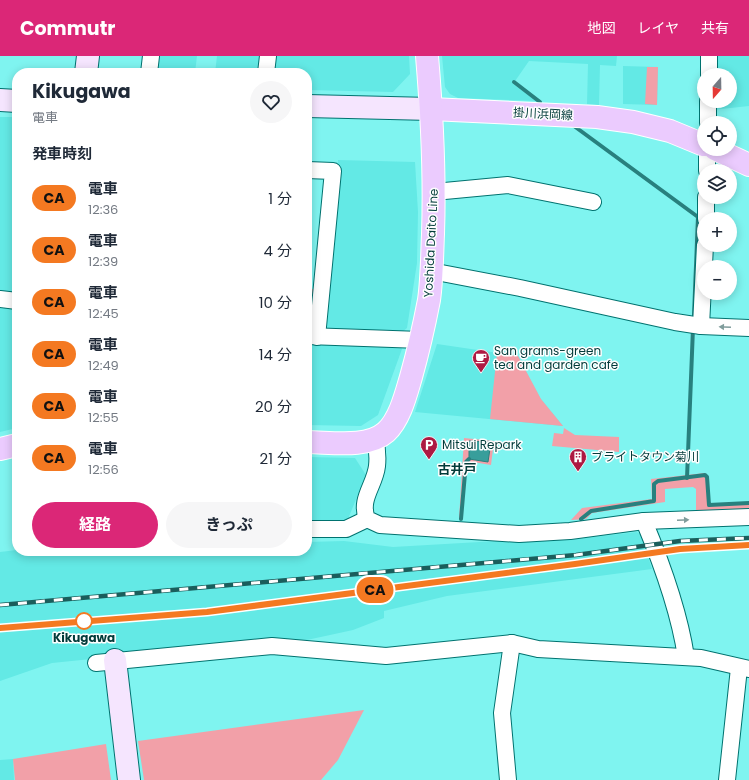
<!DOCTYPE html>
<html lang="ja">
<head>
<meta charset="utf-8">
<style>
	:root { --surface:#fff; --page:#f6f6f7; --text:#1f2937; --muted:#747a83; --accent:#db2777 }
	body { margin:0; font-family:Poppins,"Noto Sans JP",sans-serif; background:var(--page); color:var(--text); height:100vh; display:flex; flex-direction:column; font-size:15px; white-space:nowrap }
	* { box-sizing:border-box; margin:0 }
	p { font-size:13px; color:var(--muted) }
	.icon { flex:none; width:22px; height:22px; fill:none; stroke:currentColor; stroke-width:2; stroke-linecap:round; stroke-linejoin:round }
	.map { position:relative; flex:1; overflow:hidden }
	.sheet { position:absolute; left:12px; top:12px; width:300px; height:488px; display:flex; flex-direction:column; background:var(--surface); border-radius:16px; box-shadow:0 2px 10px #0003 }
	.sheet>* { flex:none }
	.badge { padding:0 8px; border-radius:13px; font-size:14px; line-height:26px }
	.needle { width:26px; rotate:200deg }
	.fabs { position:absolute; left:697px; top:12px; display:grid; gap:8px }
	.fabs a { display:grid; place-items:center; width:40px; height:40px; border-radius:50%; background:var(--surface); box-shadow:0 2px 10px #0003; font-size:20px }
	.map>.badge { position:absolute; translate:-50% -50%; box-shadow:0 0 0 2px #fff }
	h2 { padding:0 20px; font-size:15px; line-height:36px }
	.round { display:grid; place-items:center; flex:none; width:42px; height:42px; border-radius:21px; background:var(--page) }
	.headline { display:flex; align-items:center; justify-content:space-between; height:68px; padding:0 20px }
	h1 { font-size:19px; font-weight:700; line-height:30px }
	.button { display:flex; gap:8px; margin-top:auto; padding:8px 20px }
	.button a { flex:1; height:46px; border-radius:24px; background:var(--accent); color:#fff; font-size:16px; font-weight:700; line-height:46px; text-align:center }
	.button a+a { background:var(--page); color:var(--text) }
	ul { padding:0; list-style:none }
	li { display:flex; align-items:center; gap:12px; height:52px; padding:0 20px }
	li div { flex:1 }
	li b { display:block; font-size:15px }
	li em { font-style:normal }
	li .badge { min-width:44px; font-weight:700; text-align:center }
	header { display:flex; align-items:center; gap:24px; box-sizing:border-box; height:56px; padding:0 20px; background:var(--accent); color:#fff }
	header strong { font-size:19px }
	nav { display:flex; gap:22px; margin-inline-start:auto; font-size:14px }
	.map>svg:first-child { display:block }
	.built { fill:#63e9e5 }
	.green { fill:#f2a0a8 }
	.water { fill:#389e9b; stroke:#28807e }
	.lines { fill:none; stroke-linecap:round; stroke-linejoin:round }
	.stream { stroke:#28807e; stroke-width:4 }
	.street-casing { stroke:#00726f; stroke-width:18 }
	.secondary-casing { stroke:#00726f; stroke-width:24 }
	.primary-casing { stroke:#fff; stroke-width:24 }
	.street { stroke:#fff; stroke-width:16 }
	.secondary { stroke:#f5e5fe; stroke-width:22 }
	.primary { stroke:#ebcbfe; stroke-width:22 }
	.rail-casing { stroke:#1a5e5c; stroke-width:4.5 }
	.rail { stroke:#fefefe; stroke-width:3; stroke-dasharray:9; stroke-linecap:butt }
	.oneway { fill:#809d9c }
	.line-casing { stroke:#fff; stroke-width:9 }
	.line { stroke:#f47921; stroke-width:6 }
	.stop-dot { fill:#fff; stroke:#f47921; stroke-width:2 }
	.labels { text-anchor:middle; stroke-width:3; stroke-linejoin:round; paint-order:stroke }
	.street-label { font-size:12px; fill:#023b3a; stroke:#fefefe }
	.poi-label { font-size:12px; fill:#023b3a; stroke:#fefefe; text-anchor:start }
	.stop-label { font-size:12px; font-weight:bold; fill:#023b3a; stroke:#fefefe }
	.neighbourhood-label { font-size:13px; font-weight:bold; fill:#023b3a; stroke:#fefefe }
</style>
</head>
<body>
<header>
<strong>Commutr</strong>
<nav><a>地図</a><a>レイヤ</a><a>共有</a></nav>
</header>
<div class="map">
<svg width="749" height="724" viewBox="0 0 749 724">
	<rect width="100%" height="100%" fill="#7ff4f0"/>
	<!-- built -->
	<g class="built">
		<polygon points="157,0 197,0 195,17 156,17"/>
		<polygon points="217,0 263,0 261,17 215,17"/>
		<polygon points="275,0 409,0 410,18 393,36 307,34 307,17 273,17"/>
		<polygon points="442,0 617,0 616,10 600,9 599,49 587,48 588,8 529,5 513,28 537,45 458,42 450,38 445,31"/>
		<polygon points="714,0 749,0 749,50 712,54 712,45 730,45 730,19 713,19"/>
		<polygon points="623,10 658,11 657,49 623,48"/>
		<polygon points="0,61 17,61 17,239 0,237"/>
		<polygon points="338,104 415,106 418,156 417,207 407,272 402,276 328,275 324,270"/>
		<polygon points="0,249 17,251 17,372 0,376"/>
		<polygon points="307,286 398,288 402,293 378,359 361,370 307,369"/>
		<polygon points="437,288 518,300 540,342 563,370 415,356"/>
		<polygon points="307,401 355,402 366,419 348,463 342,467 307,467"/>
		<polygon points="637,476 641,479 652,513 447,540 384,555 384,562 353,574 293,587 101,602 52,607 0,625 0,496 17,494 307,495 307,486 344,485 393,491 497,485 568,484"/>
		<polygon points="13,703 14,724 0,724 0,704"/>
	</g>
	<!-- green -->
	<g class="green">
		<polygon points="647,11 658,11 657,49 645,48"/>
		<polygon points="307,233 315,233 311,271 307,274"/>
		<polygon points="497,297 518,300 541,343 563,370 490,363"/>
		<polygon points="564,372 575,379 619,381 619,396 552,390 554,377 563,378"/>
		<polygon points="464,382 494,385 491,409 473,406 471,411 467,410 462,463 459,463"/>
		<polygon points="705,417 708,420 710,448 749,446 749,454 696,457 696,433 693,431 665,433 665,446 592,457 586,463 571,464 582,452 652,443 651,423"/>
		<polygon points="364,654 338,704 321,724 144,724 138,685"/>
		<polygon points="106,688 111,724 15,724 13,703"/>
	</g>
	<!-- water -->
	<polygon class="water" points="469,385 491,386 488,406 469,403"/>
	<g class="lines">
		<!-- stream -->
		<g class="stream">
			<polyline points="514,26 540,46"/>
			<polyline points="574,70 698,161 694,259"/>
			<polyline points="687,422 693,272"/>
			<polyline points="461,463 466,406 469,403"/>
			<polyline points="581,463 591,455 654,445 654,428 658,425 705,419 707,421 709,449 749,447"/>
		</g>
		<defs>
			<g id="street">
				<polyline points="149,17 151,0"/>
				<polyline points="266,17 268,0"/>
				<polyline points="709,19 709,0"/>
				<polyline points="708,67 708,45"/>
				<polyline points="707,93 707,115"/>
				<polyline points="307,114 333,115 317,281"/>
				<polyline points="434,136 508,129 593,146"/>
				<polyline points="706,163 706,141"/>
				<polyline points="431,215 520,232 675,266 701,270 749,272"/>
				<polyline points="0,243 17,245"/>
				<polyline points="701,270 705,189"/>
				<polyline points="307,280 421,284"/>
				<path d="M375,382C377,391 378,401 377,410C375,429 359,443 367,463L380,469L519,478L570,475L644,465L749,461"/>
				<path d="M644,465C662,508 679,554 686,601"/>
				<polyline points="307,473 346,473 367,463"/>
				<polyline points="96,607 272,590 386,600 512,587 538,593 701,602 749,613"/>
				<polyline points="508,724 502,657 512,587"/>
				<polyline points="727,724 739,612"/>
			</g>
			<g id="secondary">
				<polyline points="86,17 88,0"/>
				<polyline points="0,44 17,45"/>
				<polyline points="307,50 431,53"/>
				<polyline points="115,604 129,724"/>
			</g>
			<g id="primary">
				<polyline points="431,53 597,61 633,66 670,75 704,89"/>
				<polyline points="715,93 749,109"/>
				<path d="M307,386C330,386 367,393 386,376C400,363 406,338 411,321C418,296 424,270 429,244C432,223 432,200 433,178C435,119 432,59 427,0"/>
				<polyline points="0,393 17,389"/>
			</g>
		</defs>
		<!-- street casing -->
		<use href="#street" class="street-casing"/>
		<!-- secondary casing -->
		<use href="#secondary" class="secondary-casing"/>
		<!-- primary casing -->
		<use href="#primary" class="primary-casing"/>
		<!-- street -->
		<use href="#street" class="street"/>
		<!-- secondary -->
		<use href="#secondary" class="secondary"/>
		<!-- primary -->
		<use href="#primary" class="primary"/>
		<defs>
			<g id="rail">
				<polyline points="0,549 576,499 680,485 749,482"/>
				<polyline points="0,572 207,556 575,508 680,493 749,489"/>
			</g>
		</defs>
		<!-- rail casing -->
		<use href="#rail" class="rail-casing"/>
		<!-- rail -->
		<use href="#rail" class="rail"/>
	</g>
	<!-- one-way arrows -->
	<defs><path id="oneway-solid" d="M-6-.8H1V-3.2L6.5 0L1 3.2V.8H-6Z"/></defs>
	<g class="oneway">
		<use href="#oneway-solid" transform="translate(725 271) rotate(-178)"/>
		<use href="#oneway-solid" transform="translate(683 464) rotate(-2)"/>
	</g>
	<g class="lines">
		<defs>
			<polyline id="line" points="0,572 207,556 575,508 680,493 749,489"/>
		</defs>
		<!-- line casing -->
		<use href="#line" class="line-casing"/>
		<!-- line -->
		<use href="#line" class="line"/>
	</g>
	<!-- icons -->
	<defs>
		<symbol id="cafe-pin" viewBox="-11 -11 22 30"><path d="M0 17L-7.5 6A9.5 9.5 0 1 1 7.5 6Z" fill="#ad1942" stroke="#fefefe"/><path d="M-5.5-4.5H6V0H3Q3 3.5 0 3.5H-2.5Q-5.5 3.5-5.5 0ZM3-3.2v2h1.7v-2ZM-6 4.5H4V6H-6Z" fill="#fff"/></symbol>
		<symbol id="parking-pin" viewBox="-11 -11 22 30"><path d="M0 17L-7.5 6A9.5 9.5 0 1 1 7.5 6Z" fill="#ad1942" stroke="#fefefe"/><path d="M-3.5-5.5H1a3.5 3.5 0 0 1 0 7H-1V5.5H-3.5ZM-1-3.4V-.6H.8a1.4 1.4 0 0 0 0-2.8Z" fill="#fff"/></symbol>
		<symbol id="building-pin" viewBox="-11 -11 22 30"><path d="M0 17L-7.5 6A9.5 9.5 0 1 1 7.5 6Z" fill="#ad1942" stroke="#fefefe"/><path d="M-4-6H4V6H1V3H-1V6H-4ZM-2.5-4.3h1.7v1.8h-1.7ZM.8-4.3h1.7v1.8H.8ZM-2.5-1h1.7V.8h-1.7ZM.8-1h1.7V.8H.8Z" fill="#fff"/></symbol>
	</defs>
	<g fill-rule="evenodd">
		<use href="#cafe-pin" x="471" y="292" width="20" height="27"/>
		<use href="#parking-pin" x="419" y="379" width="20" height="27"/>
		<use href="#building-pin" x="568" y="391" width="20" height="27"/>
	</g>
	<!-- markers -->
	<circle class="stop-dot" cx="84" cy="565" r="8"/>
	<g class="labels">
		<!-- street labels -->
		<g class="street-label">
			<text transform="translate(543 58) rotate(3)" y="4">掛川浜岡線</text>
			<text transform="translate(431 187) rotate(-87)" y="4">Yoshida Daito Line</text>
		</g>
		<!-- poi labels -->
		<g class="poi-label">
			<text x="494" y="299">San grams-green<tspan x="494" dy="14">tea and garden cafe</tspan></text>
			<text x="442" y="393">Mitsui Repark</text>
			<text x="591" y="405">ブライトタウン菊川</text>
		</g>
		<!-- stop labels -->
		<g class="stop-label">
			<text x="84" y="586">Kikugawa</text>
		</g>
		<!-- neighbourhood labels -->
		<g class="neighbourhood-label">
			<text x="457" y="418">古井戸</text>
		</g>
	</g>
</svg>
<div class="fabs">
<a><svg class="needle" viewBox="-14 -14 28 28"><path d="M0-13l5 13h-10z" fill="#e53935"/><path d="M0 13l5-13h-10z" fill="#747a83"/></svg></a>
<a><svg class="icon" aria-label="locate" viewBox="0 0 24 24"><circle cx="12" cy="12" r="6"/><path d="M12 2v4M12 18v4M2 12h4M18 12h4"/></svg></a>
<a><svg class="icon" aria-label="layers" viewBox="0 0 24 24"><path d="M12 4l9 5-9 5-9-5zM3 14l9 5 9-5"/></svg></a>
<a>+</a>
<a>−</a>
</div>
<b class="badge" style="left:375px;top:534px;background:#f47921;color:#111">CA</b>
<section class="sheet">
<div class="headline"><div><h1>Kikugawa</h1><p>電車</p></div><a class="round"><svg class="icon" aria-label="heart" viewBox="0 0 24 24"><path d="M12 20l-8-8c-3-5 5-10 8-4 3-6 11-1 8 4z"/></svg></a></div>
<h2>発車時刻</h2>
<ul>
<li><span class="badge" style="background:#f47921;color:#111">CA</span><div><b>電車</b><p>12:36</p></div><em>1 分</em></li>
<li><span class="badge" style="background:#f47921;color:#111">CA</span><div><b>電車</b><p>12:39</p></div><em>4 分</em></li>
<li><span class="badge" style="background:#f47921;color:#111">CA</span><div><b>電車</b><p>12:45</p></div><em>10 分</em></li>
<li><span class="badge" style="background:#f47921;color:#111">CA</span><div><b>電車</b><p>12:49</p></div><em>14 分</em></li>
<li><span class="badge" style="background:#f47921;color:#111">CA</span><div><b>電車</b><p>12:55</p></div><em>20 分</em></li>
<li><span class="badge" style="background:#f47921;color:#111">CA</span><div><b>電車</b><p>12:56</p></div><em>21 分</em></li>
</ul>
<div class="button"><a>経路</a><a>きっぷ</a></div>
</section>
</div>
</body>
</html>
